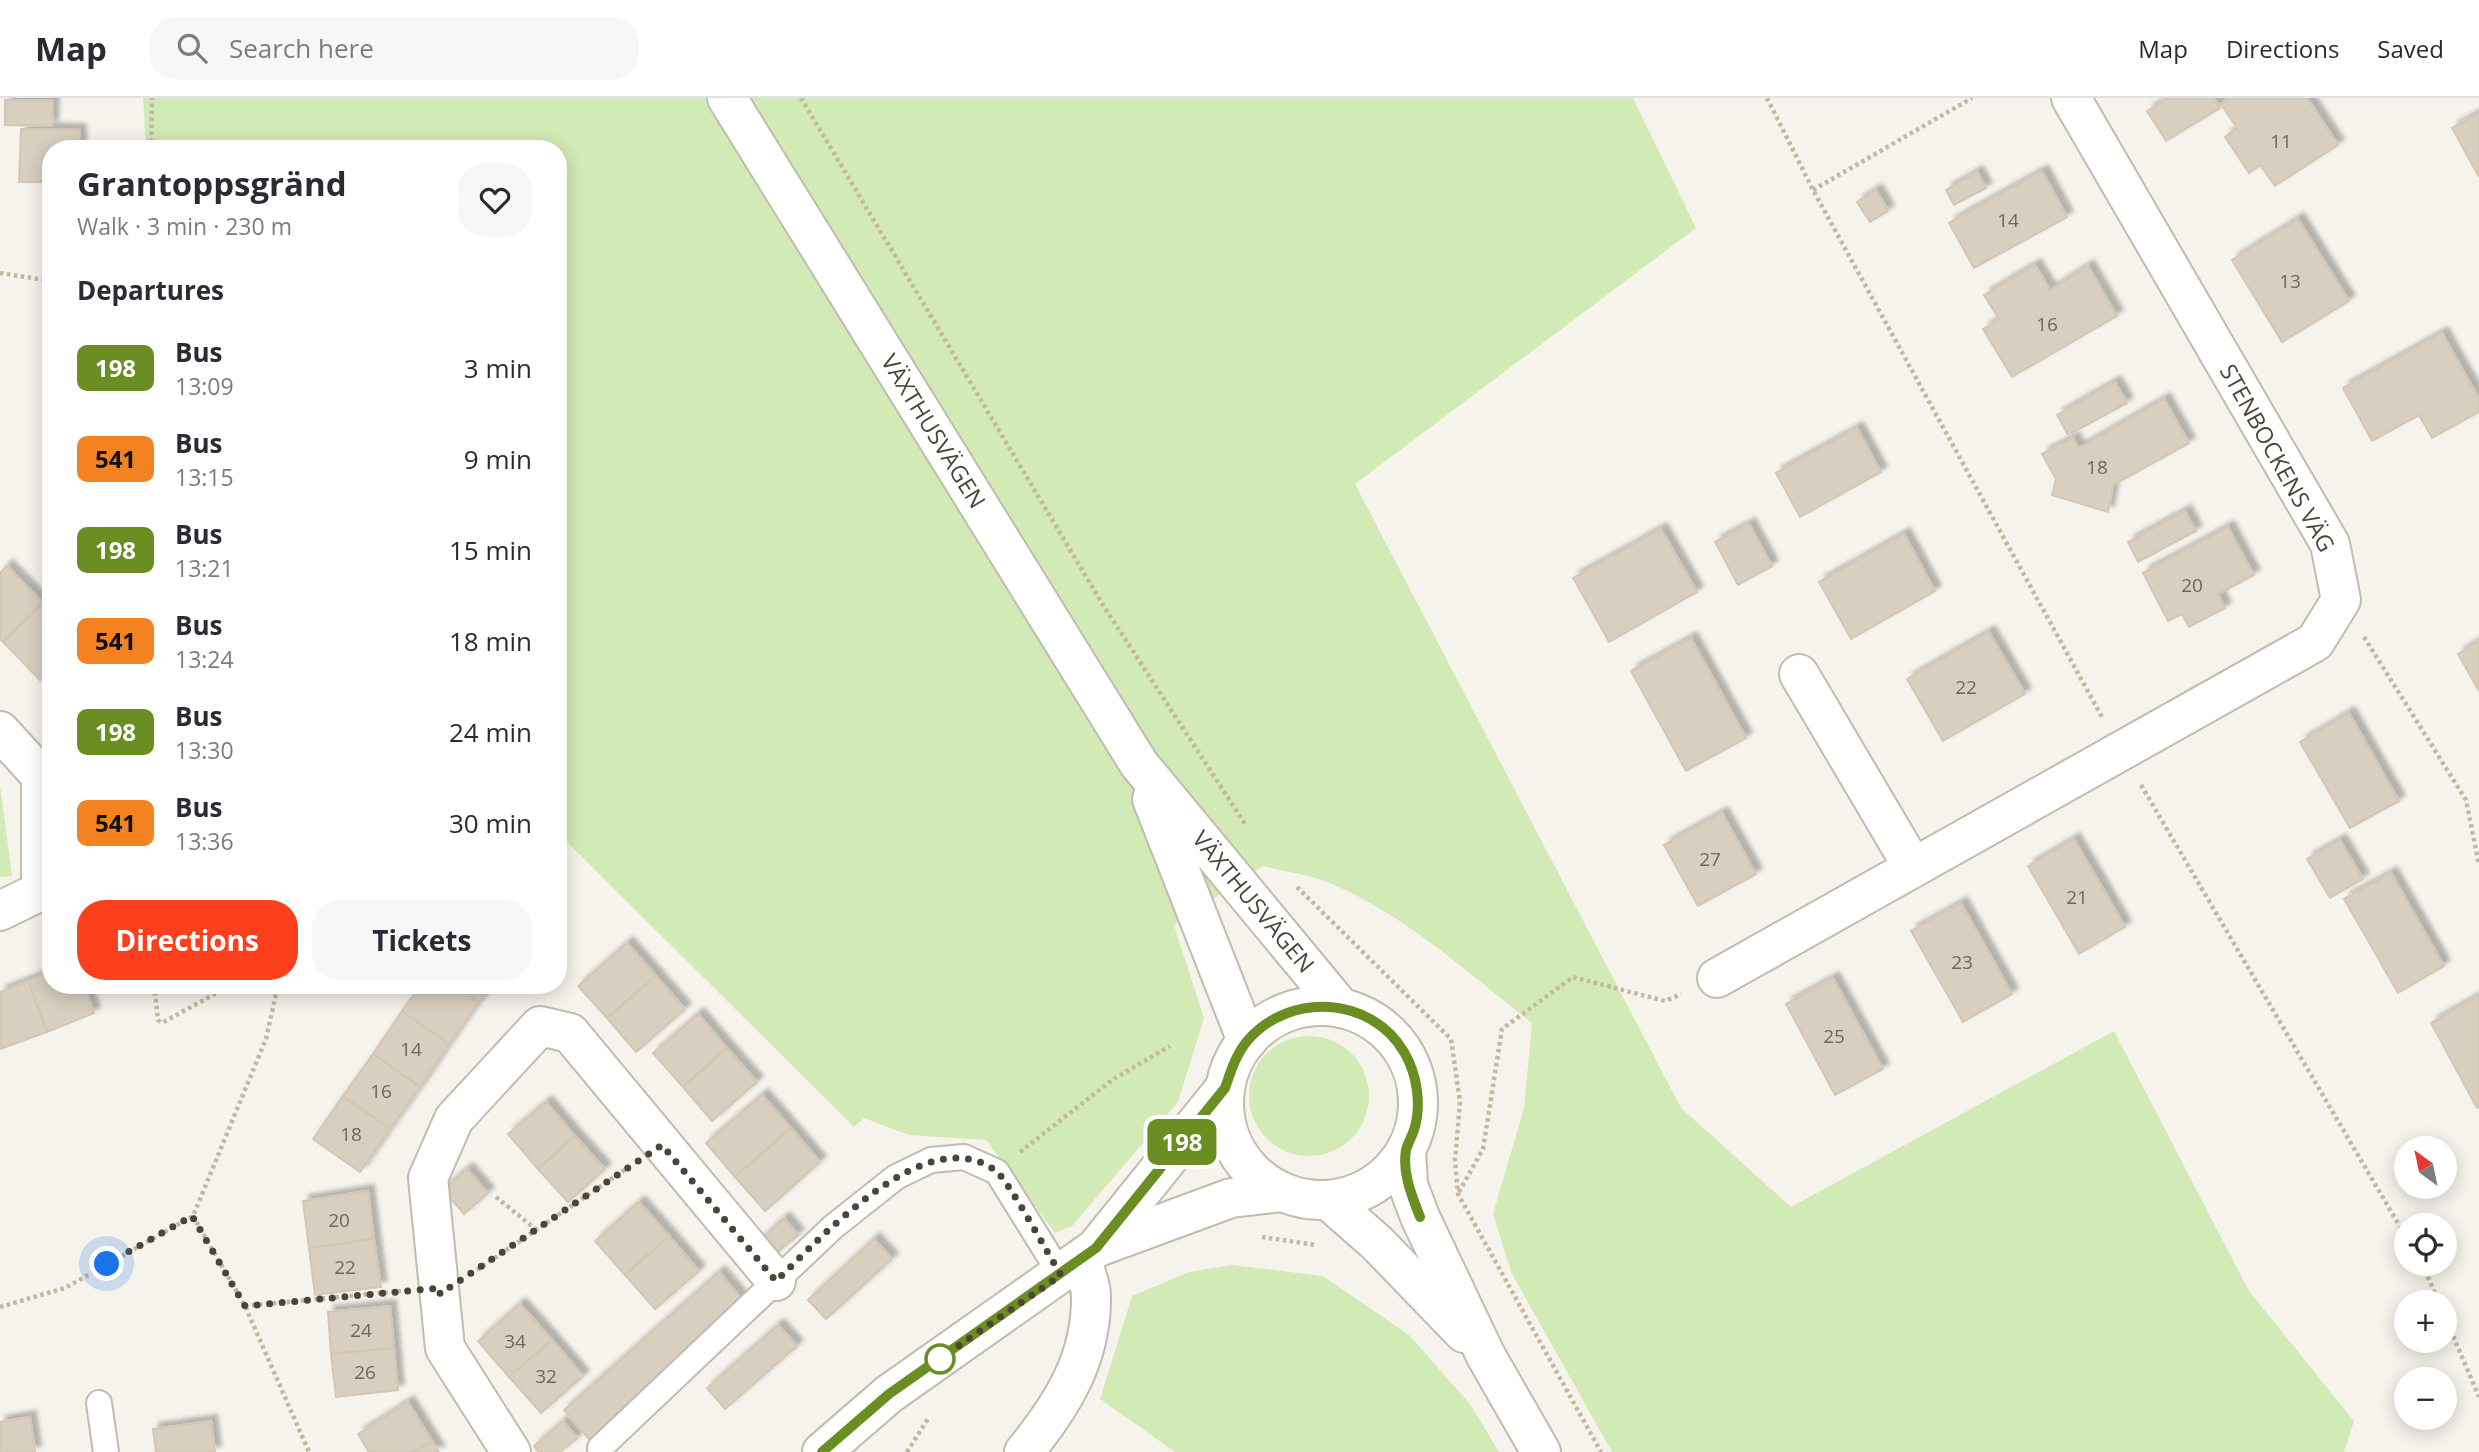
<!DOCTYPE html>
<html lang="en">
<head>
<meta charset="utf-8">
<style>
	:root { --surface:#fff; --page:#f7f7f7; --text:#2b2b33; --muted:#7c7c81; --line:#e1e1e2; --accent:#fc3f1d }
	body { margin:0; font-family:"Open Sans",sans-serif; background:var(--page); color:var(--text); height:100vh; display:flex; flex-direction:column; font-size:26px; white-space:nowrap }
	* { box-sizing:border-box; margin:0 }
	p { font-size:23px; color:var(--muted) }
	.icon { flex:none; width:38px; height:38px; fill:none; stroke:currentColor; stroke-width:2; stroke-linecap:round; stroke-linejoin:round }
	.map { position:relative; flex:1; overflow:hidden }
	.sheet { position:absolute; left:42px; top:42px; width:525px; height:854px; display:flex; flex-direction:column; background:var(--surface); border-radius:28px; box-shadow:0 4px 18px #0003 }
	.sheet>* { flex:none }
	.badge { padding:0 14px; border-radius:10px; font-size:24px; line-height:46px }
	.needle { width:46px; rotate:327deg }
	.fabs { position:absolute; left:2394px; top:1038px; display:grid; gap:14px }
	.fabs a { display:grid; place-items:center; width:63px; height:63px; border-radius:50%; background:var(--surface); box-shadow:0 4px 18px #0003; font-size:35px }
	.you { position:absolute; width:35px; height:35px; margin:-18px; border:5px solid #fff; border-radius:50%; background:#1a73e8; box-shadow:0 0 0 10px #1a73e833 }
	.map>.badge { position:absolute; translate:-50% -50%; box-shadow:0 0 0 4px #fff }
	h2 { padding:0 35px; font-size:26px; line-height:63px }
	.round { display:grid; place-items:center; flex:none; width:74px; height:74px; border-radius:28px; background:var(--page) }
	.headline { display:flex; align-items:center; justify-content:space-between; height:119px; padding:0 35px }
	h1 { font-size:33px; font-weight:700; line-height:52px }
	.button { display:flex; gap:14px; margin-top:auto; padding:14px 35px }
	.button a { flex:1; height:80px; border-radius:28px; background:var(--accent); color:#fff; font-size:28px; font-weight:700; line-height:80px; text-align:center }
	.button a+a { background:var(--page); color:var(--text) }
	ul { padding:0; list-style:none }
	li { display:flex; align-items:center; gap:21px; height:91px; padding:0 35px }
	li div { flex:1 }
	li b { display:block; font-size:26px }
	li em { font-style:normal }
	li .badge { min-width:77px; font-weight:700; text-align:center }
	header { display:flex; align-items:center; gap:42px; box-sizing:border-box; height:98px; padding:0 35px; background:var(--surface); border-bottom:2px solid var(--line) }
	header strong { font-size:33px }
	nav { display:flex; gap:38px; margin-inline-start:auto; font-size:24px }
	.search { width:490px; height:63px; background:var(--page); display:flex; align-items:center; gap:18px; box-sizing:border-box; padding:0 24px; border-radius:28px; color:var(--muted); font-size:26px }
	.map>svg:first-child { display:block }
	.green { fill:#d2eab5 }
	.building { fill:#d8cfc1; stroke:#d3c7b4; stroke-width:2; filter:url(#shadow) }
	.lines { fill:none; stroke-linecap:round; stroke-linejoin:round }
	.service-casing { stroke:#c2bbae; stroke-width:28 }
	.minor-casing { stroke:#c2bbae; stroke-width:42 }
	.tertiary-casing { stroke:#c2bbae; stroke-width:42 }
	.path { stroke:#c4b79f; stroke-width:4.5; stroke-dasharray:3.5 3.5; stroke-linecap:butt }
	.service { stroke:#fff; stroke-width:24 }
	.minor { stroke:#fff; stroke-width:38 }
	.tertiary { stroke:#fff; stroke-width:38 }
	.line-casing { stroke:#fff; stroke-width:16 }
	.line { stroke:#6b8e23; stroke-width:10 }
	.walk { stroke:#4b4439; stroke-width:7; stroke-dasharray:0 12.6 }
	.stop-dot { fill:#fff; stroke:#6b8e23; stroke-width:3.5 }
	.labels { text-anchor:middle; stroke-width:7; stroke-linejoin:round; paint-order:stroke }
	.number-label { font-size:19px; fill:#6e675b }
	.street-label { font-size:23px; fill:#4b4439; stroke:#fff }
</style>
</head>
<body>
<header>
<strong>Map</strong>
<div class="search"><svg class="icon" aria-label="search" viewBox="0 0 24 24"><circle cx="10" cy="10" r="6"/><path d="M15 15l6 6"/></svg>Search here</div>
<nav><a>Map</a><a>Directions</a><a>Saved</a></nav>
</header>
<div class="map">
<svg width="2479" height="1354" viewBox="0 0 2479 1354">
	<defs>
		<filter id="shadow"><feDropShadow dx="6" dy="-6" stdDeviation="2" flood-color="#0004"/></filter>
	</defs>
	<rect width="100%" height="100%" fill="#f6f3ec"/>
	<!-- green -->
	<g class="green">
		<path d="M143,0H1633L1696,130L1355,386L1681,1010L1791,1109L2114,933L2249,1193L2354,1323L2344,1354H1612L1511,1174L1493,1116L1524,1010L1532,925C1467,874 1402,814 1325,783C1306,776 1283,773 1263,768L1174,827L1204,920L1178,1004L1072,1128L1055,1135L986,1042L909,1037L864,1020L854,1029L558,735V51H146Z"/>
		<polygon points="0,687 12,778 0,779"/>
		<circle cx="1309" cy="998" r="60"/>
		<polygon points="1232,1167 1323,1178 1409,1237 1470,1306 1499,1354 1175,1354 1100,1301 1132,1198 1189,1174"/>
	</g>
	<!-- building -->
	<g class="building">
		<polygon points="2169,0 2214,0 2220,10 2166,43 2147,13"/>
		<polygon points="2231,0 2307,0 2338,47 2275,88 2260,67 2249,75 2225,39 2237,30 2221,6"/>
		<polygon points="5,2 53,3 52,28 5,27"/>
		<polygon points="2479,15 2479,79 2452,30"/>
		<polygon points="21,31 80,32 80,51 51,51 51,84 19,84"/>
		<polygon points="2042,73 2067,119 1974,170 1949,125"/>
		<polygon points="1977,74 1986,90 1954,107 1946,92"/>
		<polygon points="1876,92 1888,113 1870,124 1857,104"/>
		<polygon points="2298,121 2349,203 2282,244 2232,162"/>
		<polygon points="2035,167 2050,192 2088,168 2117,218 2012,279 1983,231 1999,221 1984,197"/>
		<polygon points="2442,235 2479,301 2479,314 2432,340 2419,317 2372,343 2343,290"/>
		<polygon points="2115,284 2127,305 2068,337 2057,317"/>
		<polygon points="2164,301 2189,345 2113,387 2108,414 2052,397 2056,381 2042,356 2073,340 2079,350"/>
		<polygon points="1857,330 1881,374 1800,419 1776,375"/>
		<polygon points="2185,413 2196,433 2138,464 2128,444"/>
		<polygon points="1749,426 1772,468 1738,487 1715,444"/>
		<polygon points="2228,429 2254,477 2218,496 2225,510 2189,529 2182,516 2168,523 2143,475"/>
		<polygon points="1661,431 1697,494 1609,544 1573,480"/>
		<polygon points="1904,436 1935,493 1851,541 1819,484"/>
		<polygon points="7,468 43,505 3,544 0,541 0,475"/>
		<polygon points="43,505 51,513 51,572 40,582 3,544"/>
		<polygon points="1989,534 2025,596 1943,643 1907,581"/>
		<polygon points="1691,540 1746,640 1686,673 1631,573"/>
		<polygon points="2479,543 2479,593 2458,556"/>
		<polygon points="2349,615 2399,703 2350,730 2300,644"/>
		<polygon points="1722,715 1756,776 1698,808 1664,747"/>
		<polygon points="2074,741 2125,829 2079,856 2028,768"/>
		<polygon points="2340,742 2363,781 2330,800 2307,761"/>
		<polygon points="2391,775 2444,868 2398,895 2344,801"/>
		<polygon points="1961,805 2012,896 1963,924 1911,833"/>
		<polygon points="627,845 656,878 607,920 578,888"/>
		<polygon points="51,874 51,887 84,887 94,915 47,934 28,883"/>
		<polygon points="656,878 685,911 636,954 607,920"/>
		<polygon points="1833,880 1883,971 1835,997 1786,906"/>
		<polygon points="28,883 47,934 0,951 0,894"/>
		<polygon points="421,887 456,887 479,904 449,946 402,913"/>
		<polygon points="456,887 491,887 479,904"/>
		<polygon points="2479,898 2479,1009 2477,1010 2431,925"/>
		<polygon points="402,913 449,946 420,989 373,956"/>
		<polygon points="698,916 727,950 683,989 653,955"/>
		<polygon points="727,950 757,984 712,1023 683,989"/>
		<polygon points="373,956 420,989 390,1031 343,998"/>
		<polygon points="762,997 791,1030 735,1079 706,1045"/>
		<polygon points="343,998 390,1031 360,1074 313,1041"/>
		<polygon points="546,1004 575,1038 538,1071 508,1036"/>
		<polygon points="791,1030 820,1064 765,1113 735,1079"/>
		<polygon points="575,1038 605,1071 568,1104 538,1071"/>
		<polygon points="467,1071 488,1095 464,1116 443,1091"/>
		<polygon points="368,1093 374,1141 309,1150 303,1103"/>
		<polygon points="639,1104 669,1138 625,1177 595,1143"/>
		<polygon points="784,1120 798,1137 772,1158 759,1143"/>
		<polygon points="669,1138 699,1173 655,1211 625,1177"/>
		<polygon points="374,1141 381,1189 315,1197 309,1150"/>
		<polygon points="874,1141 892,1161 826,1221 808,1202"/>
		<polygon points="719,1174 746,1206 590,1342 564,1312"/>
		<polygon points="520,1206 552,1242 509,1279 478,1243"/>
		<polygon points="390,1208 394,1250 331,1256 328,1214"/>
		<polygon points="778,1227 797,1248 725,1311 707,1290"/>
		<polygon points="552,1242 583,1278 541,1315 509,1279"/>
		<polygon points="394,1250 398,1292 336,1299 331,1256"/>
		<polygon points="408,1304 432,1343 414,1354 369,1354 358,1336"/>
		<polygon points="30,1319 35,1354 0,1354 0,1324"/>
		<polygon points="211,1323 215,1354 156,1354 153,1331"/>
		<polygon points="563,1323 577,1340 560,1354 539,1354 534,1348"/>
		<polygon points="432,1343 439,1354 414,1354"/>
	</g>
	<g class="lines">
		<defs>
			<g id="service">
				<polyline points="99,1305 106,1354"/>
				<polyline points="600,1350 833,1129 896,1079 931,1062 964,1059 997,1074 1061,1177"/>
			</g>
			<g id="minor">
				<polyline points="1799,576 1913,769"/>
				<polyline points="0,633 41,678 41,793 0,813"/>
				<polyline points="1717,880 2315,544 2341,502 2330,446 2071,0"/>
				<polyline points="1098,1149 1231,1100 1282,1094"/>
				<polyline points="511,1354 445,1250 428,1080 454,1021 540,928 570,935 776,1183"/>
				<polyline points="822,1354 889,1296 1096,1150 1225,990"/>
				<path d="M1024,1354C1062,1308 1092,1260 1091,1198C1091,1186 1085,1173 1081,1161"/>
			</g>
			<g id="tertiary">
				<path id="s1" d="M727,0L1139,666L1341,910"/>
				<polyline points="1152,701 1247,943"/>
				<circle cx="1321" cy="1005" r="97"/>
				<polyline points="1406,1052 1408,1087 1420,1119 1486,1258 1541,1354"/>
				<polyline points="1328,1102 1377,1145 1464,1235"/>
			</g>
		</defs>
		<!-- service casing -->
		<use href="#service" class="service-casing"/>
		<!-- minor casing -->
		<use href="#minor" class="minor-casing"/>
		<!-- tertiary casing -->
		<use href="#tertiary" class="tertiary-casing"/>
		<!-- path -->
		<g class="path">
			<polyline points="801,0 1103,507 1245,726"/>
			<polyline points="1767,0 1813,92 2102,619"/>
			<polyline points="151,51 152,0"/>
			<polyline points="1813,92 1972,0"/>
			<polyline points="0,175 51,183"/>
			<polyline points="2364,539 2466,702 2479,767"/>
			<polyline points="2141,687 2406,1139"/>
			<polyline points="1297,789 1451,941 1460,1004 1455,1062 1458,1096 1601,1354"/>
			<polyline points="154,887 158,922 162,925 231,887"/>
			<polyline points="1020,1054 1112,982 1170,948"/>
			<polyline points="1459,1094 1483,1051 1502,931 1573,879 1665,903 1681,896"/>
			<polyline points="496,1099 538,1133"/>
			<polyline points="193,1118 245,1208 309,1354"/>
			<polyline points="1262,1139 1316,1147"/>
			<polyline points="2422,1166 2439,1204"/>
			<polyline points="477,1172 629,1069"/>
			<polyline points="245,1208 401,1193"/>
			<polyline points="0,1209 65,1190 193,1118 266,941 278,887"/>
			<polyline points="2445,1219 2479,1299"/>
			<polyline points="907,1354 929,1319"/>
		</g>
		<!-- service -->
		<use href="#service" class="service"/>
		<!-- minor -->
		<use href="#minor" class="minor"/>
		<!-- tertiary -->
		<use href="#tertiary" class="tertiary"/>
	</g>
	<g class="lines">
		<defs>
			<path id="line" d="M822,1354L889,1296L1096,1150L1225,990C1231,973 1236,956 1248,942C1290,894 1371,898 1404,954C1417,976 1422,1007 1414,1032C1412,1038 1408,1045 1406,1052C1402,1075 1412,1098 1420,1119"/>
		</defs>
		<!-- line casing -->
		<use href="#line" class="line-casing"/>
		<!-- line -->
		<use href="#line" class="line"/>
		<!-- walk -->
		<path class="walk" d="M107,1166L192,1118L245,1208L440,1190V1196L662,1047L776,1183C822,1139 927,1021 996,1073C1009,1083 1049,1158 1061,1177L932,1266L940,1261"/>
	</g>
	<!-- markers -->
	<circle class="stop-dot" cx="940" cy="1261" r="14"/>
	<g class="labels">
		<!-- number labels -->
		<g class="number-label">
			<text x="2281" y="50">11</text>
			<text x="2008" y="129">14</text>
			<text x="2290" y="190">13</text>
			<text x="2047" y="233">16</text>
			<text x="2097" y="376">18</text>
			<text x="2192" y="494">20</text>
			<text x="1966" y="596">22</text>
			<text x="1710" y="768">27</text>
			<text x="2077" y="806">21</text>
			<text x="1962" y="871">23</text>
			<text x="1834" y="945">25</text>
			<text x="411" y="958">14</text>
			<text x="381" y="1000">16</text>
			<text x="351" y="1043">18</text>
			<text x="339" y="1129">20</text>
			<text x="345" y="1176">22</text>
			<text x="361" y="1239">24</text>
			<text x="515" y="1250">34</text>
			<text x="365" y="1281">26</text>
			<text x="546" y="1285">32</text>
		</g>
		<!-- street labels -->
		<g class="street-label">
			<text dy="8" stroke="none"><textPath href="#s1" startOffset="392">VÄXTHUSVÄGEN</textPath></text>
			<text transform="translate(2277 360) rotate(61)" y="8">STENBOCKENS VÄG</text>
			<text dy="8" stroke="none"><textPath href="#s1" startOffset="962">VÄXTHUSVÄGEN</textPath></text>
		</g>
	</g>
</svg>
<div class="fabs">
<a><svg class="needle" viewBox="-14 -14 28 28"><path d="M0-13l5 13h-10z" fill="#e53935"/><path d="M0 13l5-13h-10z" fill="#7c7c81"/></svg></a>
<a><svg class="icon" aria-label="locate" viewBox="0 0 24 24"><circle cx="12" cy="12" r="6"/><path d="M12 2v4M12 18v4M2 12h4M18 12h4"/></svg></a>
<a>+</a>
<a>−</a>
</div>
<div class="you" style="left:107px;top:1166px"></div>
<b class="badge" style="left:1182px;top:1044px;background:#6b8e23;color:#fff">198</b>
<section class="sheet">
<div class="headline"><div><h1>Grantoppsgränd</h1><p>Walk · 3 min · 230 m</p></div><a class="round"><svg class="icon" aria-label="heart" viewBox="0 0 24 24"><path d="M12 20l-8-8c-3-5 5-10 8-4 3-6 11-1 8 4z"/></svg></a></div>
<h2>Departures</h2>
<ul>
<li><span class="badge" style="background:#6b8e23;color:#fff">198</span><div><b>Bus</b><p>13:09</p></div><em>3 min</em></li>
<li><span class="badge" style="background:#f58220;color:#111">541</span><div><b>Bus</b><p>13:15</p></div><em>9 min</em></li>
<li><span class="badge" style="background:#6b8e23;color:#fff">198</span><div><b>Bus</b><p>13:21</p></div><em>15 min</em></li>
<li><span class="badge" style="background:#f58220;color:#111">541</span><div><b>Bus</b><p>13:24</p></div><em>18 min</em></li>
<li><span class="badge" style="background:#6b8e23;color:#fff">198</span><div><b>Bus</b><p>13:30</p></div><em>24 min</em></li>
<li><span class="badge" style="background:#f58220;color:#111">541</span><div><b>Bus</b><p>13:36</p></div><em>30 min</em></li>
</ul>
<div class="button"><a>Directions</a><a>Tickets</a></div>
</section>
</div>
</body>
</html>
